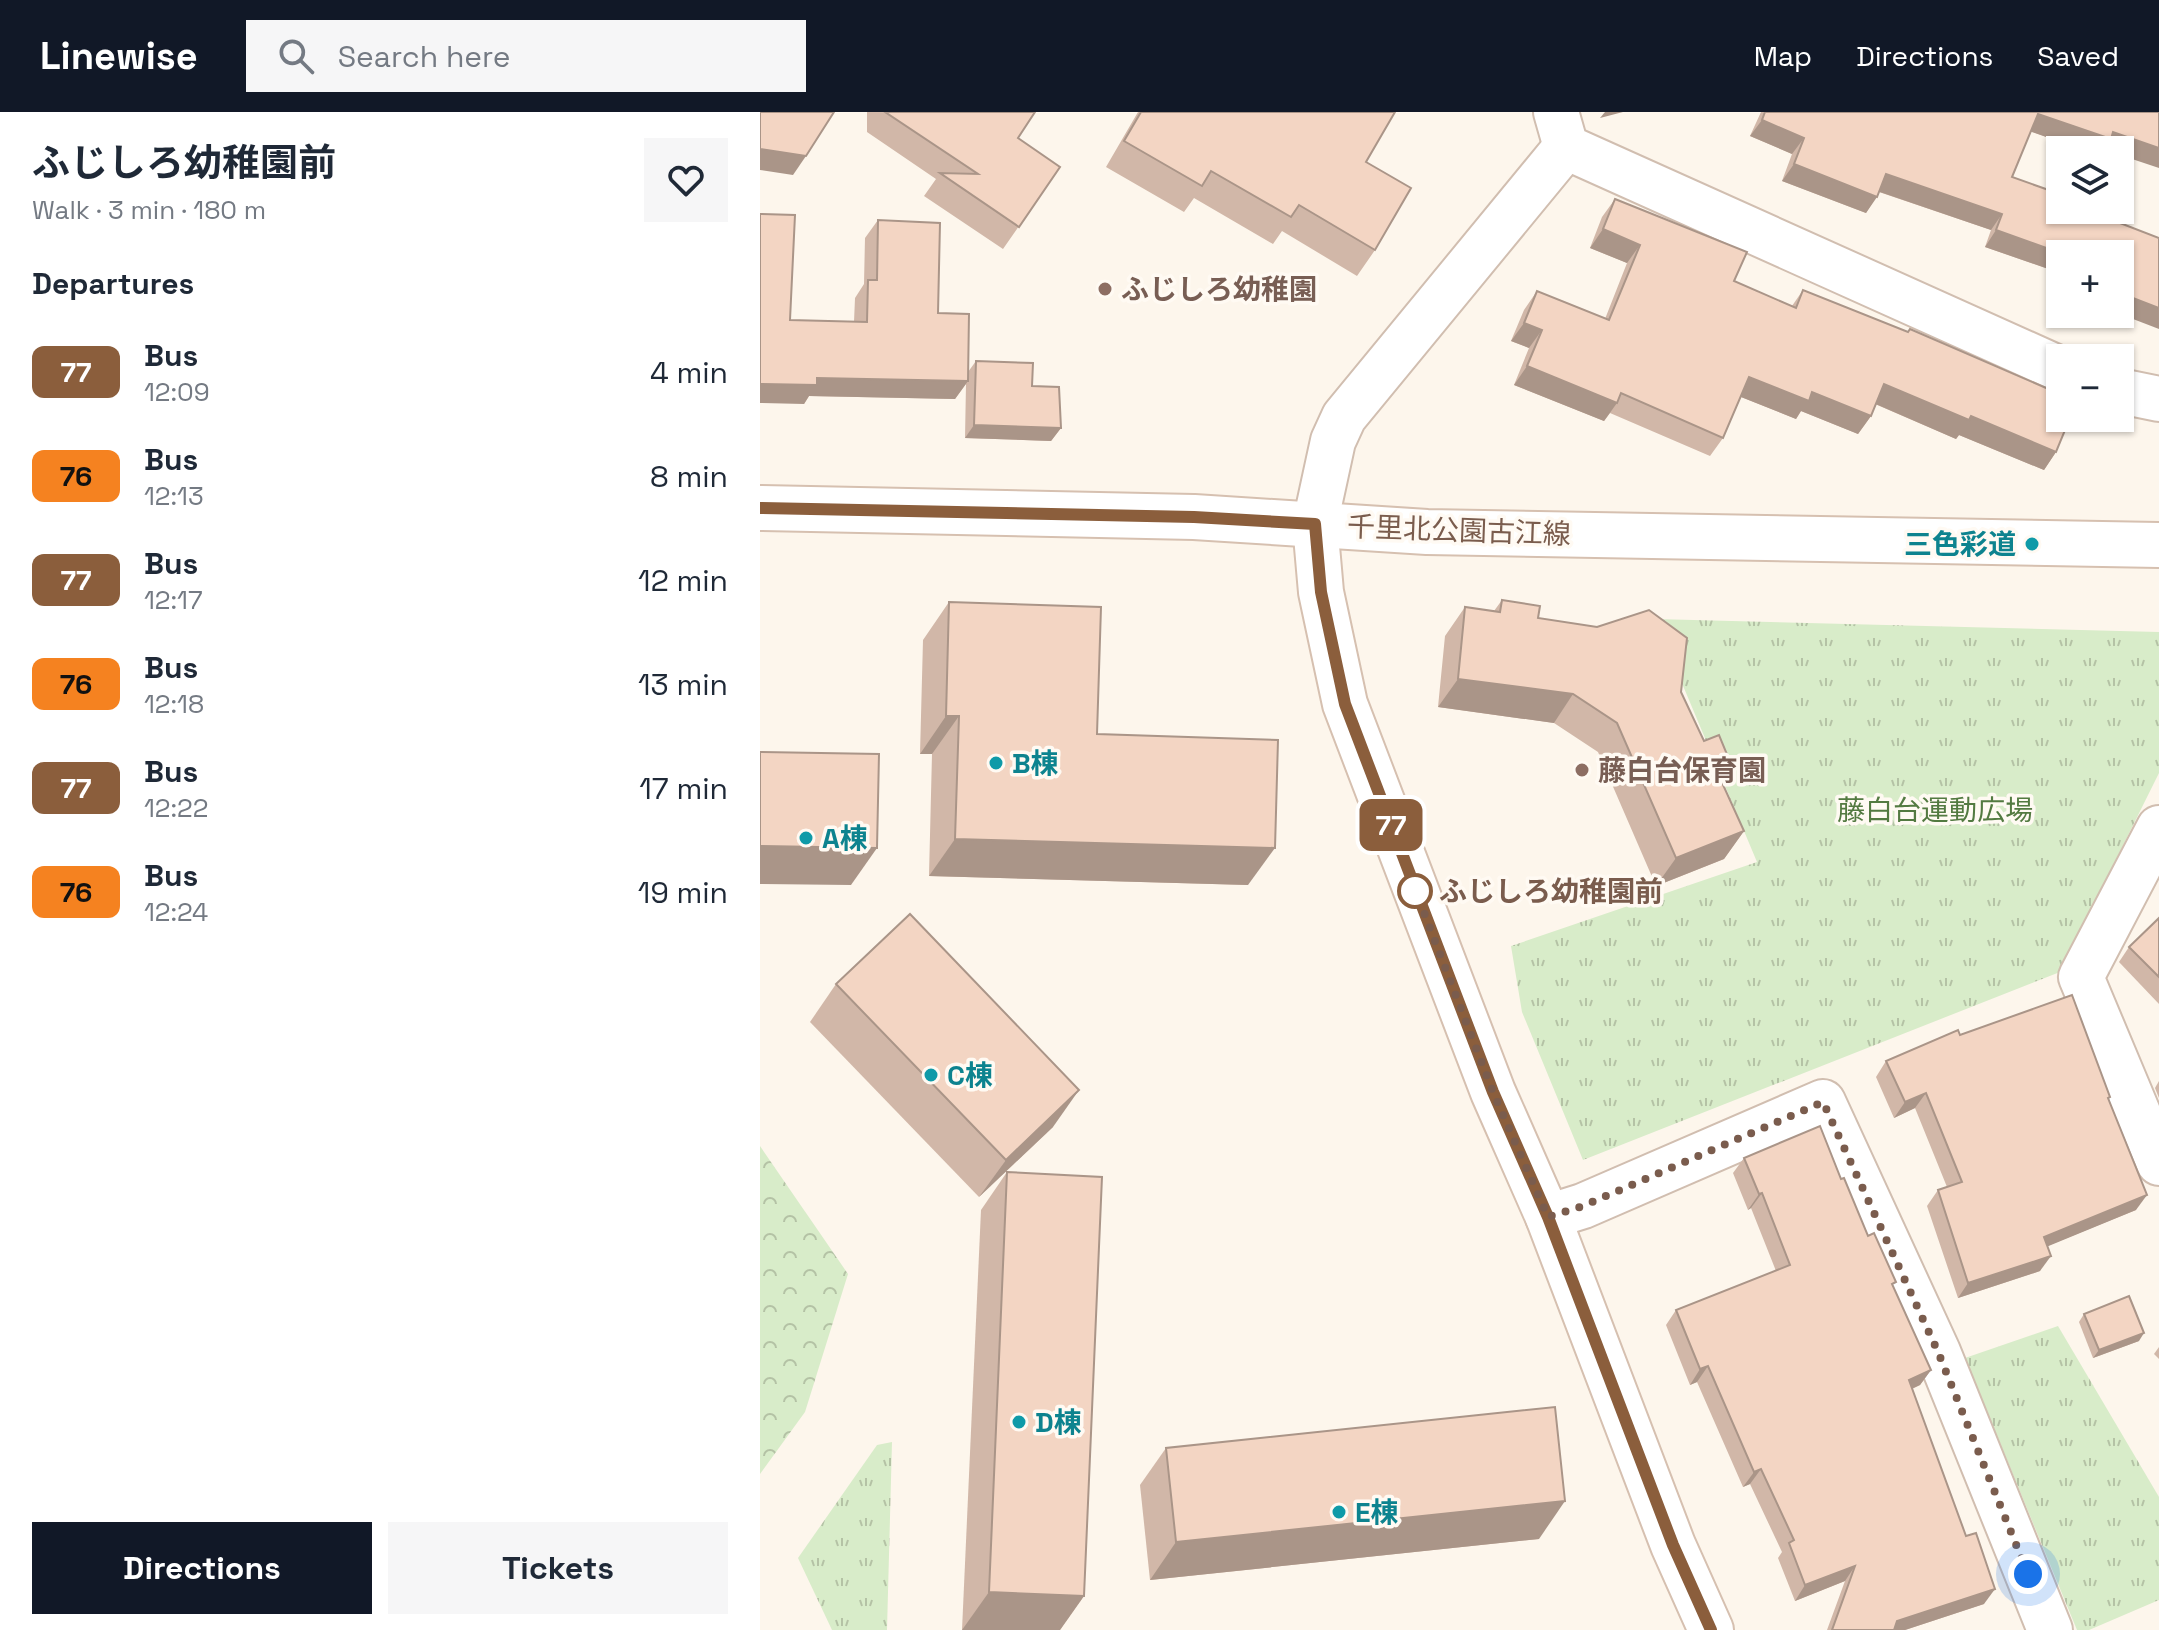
<!DOCTYPE html>
<html lang="en">
<head>
<meta charset="utf-8">
<style>
	:root { --surface:#fff; --page:#f6f6f7; --text:#1f2937; --muted:#747a83; --accent:#111827 }
	body { margin:0; font-family:"Space Grotesk","Noto Sans JP",sans-serif; background:var(--page); color:var(--text); height:100vh; display:flex; flex-direction:column; font-size:30px; white-space:nowrap }
	* { box-sizing:border-box; margin:0 }
	p { font-size:26px; color:var(--muted) }
	.icon { flex:none; width:44px; height:44px; fill:none; stroke:currentColor; stroke-width:2; stroke-linecap:round; stroke-linejoin:round }
	.map { position:relative; flex:1; overflow:hidden }
	.side { display:flex; flex-direction:column; background:var(--surface); width:760px }
	.side>* { flex:none }
	.badge { padding:0 16px; border-radius:12px; font-size:28px; line-height:52px }
	.buttons { position:absolute; left:1286px; top:24px; display:grid; gap:16px }
	.buttons a { display:grid; place-items:center; width:88px; height:88px; border-radius:0px; background:var(--surface); box-shadow:0 2px 6px #0004; font-size:40px }
	.you { position:absolute; width:40px; height:40px; margin:-20px; border:6px solid #fff; border-radius:50%; background:#1a73e8; box-shadow:0 0 0 12px #1a73e833 }
	.map>.badge { position:absolute; translate:-50% -50%; box-shadow:0 0 0 4px #fff }
	h2 { padding:0 32px; font-size:30px; line-height:72px }
	.round { display:grid; place-items:center; flex:none; width:84px; height:84px; border-radius:0px; background:var(--page) }
	.headline { display:flex; align-items:center; justify-content:space-between; height:136px; padding:0 32px }
	h1 { font-size:38px; font-weight:700; line-height:60px }
	.button { display:flex; gap:16px; margin-top:auto; padding:16px 32px }
	.button a { flex:1; height:92px; border-radius:0px; background:var(--accent); color:#fff; font-size:32px; font-weight:700; line-height:92px; text-align:center }
	.button a+a { background:var(--page); color:var(--text) }
	ul { padding:0; list-style:none }
	li { display:flex; align-items:center; gap:24px; height:104px; padding:0 32px }
	li div { flex:1 }
	li b { display:block; font-size:30px }
	li em { font-style:normal }
	li .badge { min-width:88px; font-weight:700; text-align:center }
	header { display:flex; align-items:center; gap:48px; box-sizing:border-box; height:112px; padding:0 40px; background:var(--accent); color:#fff }
	header strong { font-size:38px }
	nav { display:flex; gap:44px; margin-inline-start:auto; font-size:28px }
	.search { width:560px; height:72px; background:var(--page); display:flex; align-items:center; gap:20px; box-sizing:border-box; padding:0 28px; border-radius:0px; color:var(--muted); font-size:30px }
	main { display:flex; flex:1; min-height:0 }
	.map>svg:first-child { display:block }
	.forest { fill:url(#forest-crowns) }
	.park { fill:url(#park-tufts) }
	.lines { fill:none; stroke-linecap:round; stroke-linejoin:round }
	.street-casing { stroke:#d1beb0; stroke-width:48 }
	.secondary-casing { stroke:#d6c0b0; stroke-width:48 }
	.street { stroke:#fff; stroke-width:44 }
	.secondary { stroke:#fff; stroke-width:44 }
	.wall { fill:#d1b7a8 }
	.shaded-wall { fill:#aa9588 }
	.building { fill:#f3d5c3; stroke:#aa9588; stroke-width:2 }
	.line-casing { stroke:#fff; stroke-width:18 }
	.line { stroke:#8b5e3c; stroke-width:12 }
	.walk { stroke:#7a5c4d; stroke-width:8; stroke-dasharray:0 14.4 }
	.education-dot { fill:#8d6e63; stroke:#fffaf3; stroke-width:3 }
	.culture-dot { fill:#0f9aa8; stroke:#fffaf3; stroke-width:3 }
	.stop-dot { fill:#fff; stroke:#8b5e3c; stroke-width:4 }
	.labels { text-anchor:middle; stroke-width:7; stroke-linejoin:round; paint-order:stroke }
	.education-label { font-size:28px; font-weight:bold; fill:#785e54; stroke:#fffaf3; text-anchor:start }
	.street-label { font-size:28px; fill:#7a5c4d; stroke:#fffaf3 }
	.culture-label { font-size:28px; font-weight:bold; fill:#0d838f; stroke:#fffaf3; text-anchor:start }
	.park-label { font-size:28px; fill:#537a41; stroke:#fffaf3 }
	.stop-label { font-size:28px; font-weight:bold; fill:#7a5c4d; stroke:#fffaf3; text-anchor:start }
</style>
</head>
<body>
<header>
<strong>Linewise</strong>
<div class="search"><svg class="icon" aria-label="search" viewBox="0 0 24 24"><circle cx="10" cy="10" r="6"/><path d="M15 15l6 6"/></svg>Search here</div>
<nav><a>Map</a><a>Directions</a><a>Saved</a></nav>
</header>
<main>
<section class="side">
<div class="headline"><div><h1>ふじしろ幼稚園前</h1><p>Walk · 3 min · 180 m</p></div><a class="round"><svg class="icon" aria-label="heart" viewBox="0 0 24 24"><path d="M12 20l-8-8c-3-5 5-10 8-4 3-6 11-1 8 4z"/></svg></a></div>
<h2>Departures</h2>
<ul>
<li><span class="badge" style="background:#8b5e3c;color:#fff">77</span><div><b>Bus</b><p>12:09</p></div><em>4 min</em></li>
<li><span class="badge" style="background:#f58220;color:#111">76</span><div><b>Bus</b><p>12:13</p></div><em>8 min</em></li>
<li><span class="badge" style="background:#8b5e3c;color:#fff">77</span><div><b>Bus</b><p>12:17</p></div><em>12 min</em></li>
<li><span class="badge" style="background:#f58220;color:#111">76</span><div><b>Bus</b><p>12:18</p></div><em>13 min</em></li>
<li><span class="badge" style="background:#8b5e3c;color:#fff">77</span><div><b>Bus</b><p>12:22</p></div><em>17 min</em></li>
<li><span class="badge" style="background:#f58220;color:#111">76</span><div><b>Bus</b><p>12:24</p></div><em>19 min</em></li>
</ul>
<div class="button"><a>Directions</a><a>Tickets</a></div>
</section>
<div class="map">
<svg width="1399" height="1518" viewBox="0 0 1399 1518">
	<defs>
		<pattern id="forest-crowns" width="20" height="18" patternUnits="userSpaceOnUse" patternTransform="scale(2)"><rect width="20" height="18" fill="#d8ecc9"/><path d="M2 6a3 3 0 1 1 6 0M12 15a3 3 0 1 1 6 0" fill="none" stroke="#b4c2a5"/></pattern>
		<pattern id="park-tufts" width="24" height="20" patternUnits="userSpaceOnUse" patternTransform="scale(2)"><rect width="24" height="20" fill="#d8ecc9"/><path d="M3 7l-1-3M5 7V3M7 7l1-3M15 17l-1-3M17 17v-4M19 17l1-3" fill="none" stroke="#b4c2a5"/></pattern>
	</defs>
	<rect width="100%" height="100%" fill="#fdf6ec"/>
	<!-- forest -->
	<polygon class="forest" points="0,1034 88,1162 45,1300 0,1362"/>
	<!-- park -->
	<g class="park">
		<polygon points="895,507 1399,520 1399,661 1300,860 823,1048 762,900 751,834 997,750"/>
		<polygon points="1298,1214 1399,1385 1399,1488 1329,1518 1317,1518 1205,1246"/>
		<polygon points="132,1330 127,1518 72,1518 38,1446 117,1333"/>
	</g>
	<g class="lines">
		<defs>
			<g id="street">
				<polyline points="796,0 806,35 1300,257"/>
				<polyline points="1360,279 1399,287"/>
				<polyline points="555,412 573,329 584,305 806,35"/>
				<polyline points="1399,716 1321,865 1399,1051"/>
				<polyline points="788,1105 823,1094 1063,990 1178,1240 1290,1518"/>
			</g>
			<g id="secondary">
				<polyline points="0,396 434,405 667,420 1399,433"/>
				<polyline points="555,412 561,480 585,592 733,980 788,1105 913,1433 951,1518"/>
			</g>
		</defs>
		<!-- street casing -->
		<use href="#street" class="street-casing"/>
		<!-- secondary casing -->
		<use href="#secondary" class="secondary-casing"/>
		<!-- street -->
		<use href="#street" class="street"/>
		<!-- secondary -->
		<use href="#secondary" class="secondary"/>
	</g>
	<!-- wall -->
	<g class="wall">
		<polygon points="107,0 275,0 258,26 300,55 243,137 164,84 176,67 107,20"/>
		<polygon points="378,0 635,0 606,50 615,138 597,164 522,119 513,132 434,86 424,100 346,55"/>
		<polygon points="1001,0 1399,0 1343,38 1323,38 1270,19 1252,65 1329,99 1360,142 1300,142 1300,161 1225,135 1231,118 1119,80 1106,101 1022,69 1032,42 990,24"/>
		<polygon points="855,87 974,169 1032,194 1043,178 1148,220 1150,217 1296,340 1284,358 1199,323 1196,327 1115,292 1111,304 1098,322 1041,299 1036,307 981,285 963,326 950,344 850,301 844,309 754,273 769,236 751,229 764,198 777,179 845,207 867,151 830,136 842,105"/>
		<polygon points="118,108 178,201 208,260 216,249 272,274 301,316 291,329 205,326 206,272 195,287 49,284 44,292 30,208 94,210 95,186 104,172 105,126"/>
		<polygon points="742,488 778,506 921,580 944,629 973,657 963,672 984,719 964,747 896,774 838,640 794,611 678,595 685,524 705,495 734,499"/>
		<polygon points="189,490 337,622 488,773 169,764 172,642 160,642 163,528"/>
		<polygon points="1399,806 1399,892 1359,850 1369,835"/>
		<polygon points="76,872 293,1015 219,1085 50,910"/>
		<polygon points="1200,923 1349,987 1376,1098 1287,1134 1280,1159 1198,1186 1167,1094 1178,1078 1187,1075 1155,996 1134,1006 1116,965 1126,949"/>
		<polygon points="1399,969 1399,986 1395,976"/>
		<polygon points="984,1046 1081,1067 1133,1175 1171,1258 1160,1273 1152,1277 1224,1492 1145,1518 1067,1518 1085,1469 1035,1489 1018,1446 1022,1440 990,1372 983,1375 937,1270 930,1273 906,1213 916,1198 1016,1159 991,1096 988,1098 973,1061"/>
		<polygon points="247,1060 324,1484 300,1518 202,1518 221,1098"/>
		<polygon points="1324,1202 1379,1229 1333,1246 1319,1210"/>
		<polygon points="1399,1235 1399,1247 1394,1242"/>
		<polygon points="406,1336 779,1427 390,1468 380,1373"/>
	</g>
	<!-- shaded-wall -->
	<g class="shaded-wall">
		<polygon points="845,0 863,0 840,6"/>
		<polygon points="1278,2 1353,20 1399,36 1399,56 1360,43 1360,38 1323,38 1266,18"/>
		<polygon points="1002,8 1044,26 1032,42 990,24"/>
		<polygon points="0,37 46,44 33,63 0,58"/>
		<polygon points="1034,52 1117,85 1106,101 1022,69"/>
		<polygon points="1126,62 1242,102 1231,118 1114,78"/>
		<polygon points="843,117 880,133 867,151 830,136"/>
		<polygon points="1236,118 1303,142 1300,142 1300,161 1225,135"/>
		<polygon points="1360,181 1399,196 1399,217 1360,202"/>
		<polygon points="764,211 782,218 769,236 751,229"/>
		<polygon points="767,254 857,291 844,309 754,273"/>
		<polygon points="989,265 1052,280 1111,304 1098,322 1041,299 1036,307 976,283"/>
		<polygon points="57,266 208,269 195,287 49,284 44,292 0,291 0,272"/>
		<polygon points="1124,272 1211,304 1296,340 1284,358 1199,323 1196,327 1111,290"/>
		<polygon points="214,313 301,316 291,329 205,326"/>
		<polygon points="698,567 813,582 794,611 678,595"/>
		<polygon points="186,604 199,604 172,642 160,642"/>
		<polygon points="973,657 954,686 959,664"/>
		<polygon points="984,719 964,747 896,774 916,746"/>
		<polygon points="195,727 515,736 488,773 169,764"/>
		<polygon points="0,734 117,736 91,773 0,772"/>
		<polygon points="319,978 293,1015 219,1085 246,1048"/>
		<polygon points="1166,981 1155,996 1134,1006 1145,990"/>
		<polygon points="1002,1081 991,1096 988,1098 999,1082"/>
		<polygon points="1387,1083 1376,1098 1274,1140 1284,1125"/>
		<polygon points="1291,1144 1280,1159 1198,1186 1208,1171"/>
		<polygon points="1384,1221 1379,1229 1333,1246 1339,1238"/>
		<polygon points="948,1254 937,1270 930,1273 940,1257"/>
		<polygon points="1171,1258 1160,1273 1138,1283 1149,1268"/>
		<polygon points="1001,1357 990,1372 983,1375 994,1360"/>
		<polygon points="805,1389 779,1427 390,1468 416,1430"/>
		<polygon points="1095,1454 1085,1469 1035,1489 1045,1473"/>
		<polygon points="1235,1477 1224,1492 1145,1518 1131,1518 1137,1509"/>
		<polygon points="229,1480 324,1484 300,1518 202,1518"/>
	</g>
	<!-- building -->
	<g class="building">
		<polygon points="0,0 74,0 46,44 0,37"/>
		<polygon points="125,0 275,0 258,26 300,55 259,115 180,61 218,62"/>
		<polygon points="381,0 635,0 606,50 651,76 615,138 539,93 531,105 451,59 442,74 364,29"/>
		<polygon points="1005,0 1399,0 1399,36 1353,20 1351,27 1278,2 1252,65 1300,82 1300,98 1330,98 1329,99 1399,126 1399,196 1360,181 1360,142 1303,142 1236,118 1242,102 1126,62 1117,85 1034,52 1044,26 1002,8"/>
		<polygon points="855,87 987,140 974,169 1036,196 1043,178 1148,220 1150,217 1300,282 1300,306 1310,306 1296,340 1211,304 1209,308 1124,272 1111,304 1052,280 1049,289 989,265 963,326 861,281 857,291 767,254 782,218 764,211 777,179 849,208 880,133 843,117"/>
		<polygon points="0,102 35,103 30,208 107,210 108,168 117,168 118,108 180,111 178,201 209,202 208,269 57,266 57,273 0,272"/>
		<polygon points="216,249 273,251 272,274 299,275 301,316 214,313"/>
		<polygon points="742,488 780,494 778,506 837,515 889,498 927,526 921,580 944,629 959,623 973,657 959,664 984,719 916,746 857,611 813,582 698,567 705,495 740,500"/>
		<polygon points="189,490 341,495 337,622 518,628 515,736 195,727 199,604 186,604"/>
		<polygon points="0,640 119,642 117,736 0,734"/>
		<polygon points="150,802 319,978 246,1048 76,872"/>
		<polygon points="1399,806 1399,865 1369,835"/>
		<polygon points="1312,883 1350,985 1348,986 1387,1083 1284,1125 1291,1144 1208,1171 1178,1078 1202,1070 1166,981 1145,990 1126,949 1198,918 1200,923"/>
		<polygon points="1060,1014 1081,1067 1084,1066 1108,1124 1114,1121 1136,1170 1132,1172 1171,1258 1149,1268 1206,1424 1216,1421 1235,1477 1137,1509 1134,1518 1072,1518 1095,1454 1045,1473 1029,1431 1034,1428 1001,1357 994,1360 948,1254 940,1257 916,1198 1030,1153 1002,1081 999,1082 984,1046"/>
		<polygon points="247,1060 342,1065 324,1484 229,1480"/>
		<polygon points="1369,1184 1384,1221 1339,1238 1324,1202"/>
		<polygon points="795,1295 805,1389 416,1430 406,1336"/>
	</g>
	<g class="lines">
		<defs>
			<polyline id="line" points="0,396 434,405 555,412 561,480 585,592 733,980 788,1105 913,1433 951,1518"/>
		</defs>
		<!-- line casing -->
		<use href="#line" class="line-casing"/>
		<!-- line -->
		<use href="#line" class="line"/>
		<!-- walk -->
		<polyline class="walk" points="655,779 655,777 733,980 788,1105 823,1094 1063,990 1178,1240 1268,1462"/>
	</g>
	<!-- markers -->
	<g class="education-dot">
		<circle cx="345" cy="177" r="8"/>
		<circle cx="822" cy="658" r="8"/>
	</g>
	<g class="culture-dot">
		<circle cx="1272" cy="432" r="8"/>
		<circle cx="236" cy="651" r="8"/>
		<circle cx="46" cy="726" r="8"/>
		<circle cx="171" cy="963" r="8"/>
		<circle cx="259" cy="1310" r="8"/>
		<circle cx="579" cy="1400" r="8"/>
	</g>
	<circle class="stop-dot" cx="655" cy="779" r="16"/>
	<g class="labels">
		<!-- education labels -->
		<g class="education-label">
			<text x="361" y="187">ふじしろ幼稚園</text>
			<text x="838" y="668">藤白台保育園</text>
		</g>
		<!-- street labels -->
		<g class="street-label">
			<text transform="translate(699 418) rotate(2)" y="10">千里北公園古江線</text>
		</g>
		<!-- culture labels -->
		<g class="culture-label">
			<text x="1256" y="442" text-anchor="end">三色彩道</text>
			<text x="252" y="661">B棟</text>
			<text x="62" y="736">A棟</text>
			<text x="187" y="973">C棟</text>
			<text x="275" y="1320">D棟</text>
			<text x="595" y="1410">E棟</text>
		</g>
		<!-- park labels -->
		<g class="park-label">
			<text x="1175" y="708">藤白台運動広場</text>
		</g>
		<!-- stop labels -->
		<g class="stop-label">
			<text x="679" y="789">ふじしろ幼稚園前</text>
		</g>
	</g>
</svg>
<div class="buttons">
<a><svg class="icon" aria-label="layers" viewBox="0 0 24 24"><path d="M12 4l9 5-9 5-9-5zM3 14l9 5 9-5"/></svg></a>
<a>+</a>
<a>−</a>
</div>
<div class="you" style="left:1268px;top:1462px"></div>
<b class="badge" style="left:631px;top:713px;background:#8b5e3c;color:#fff">77</b>
</div>
</main>
</body>
</html>
